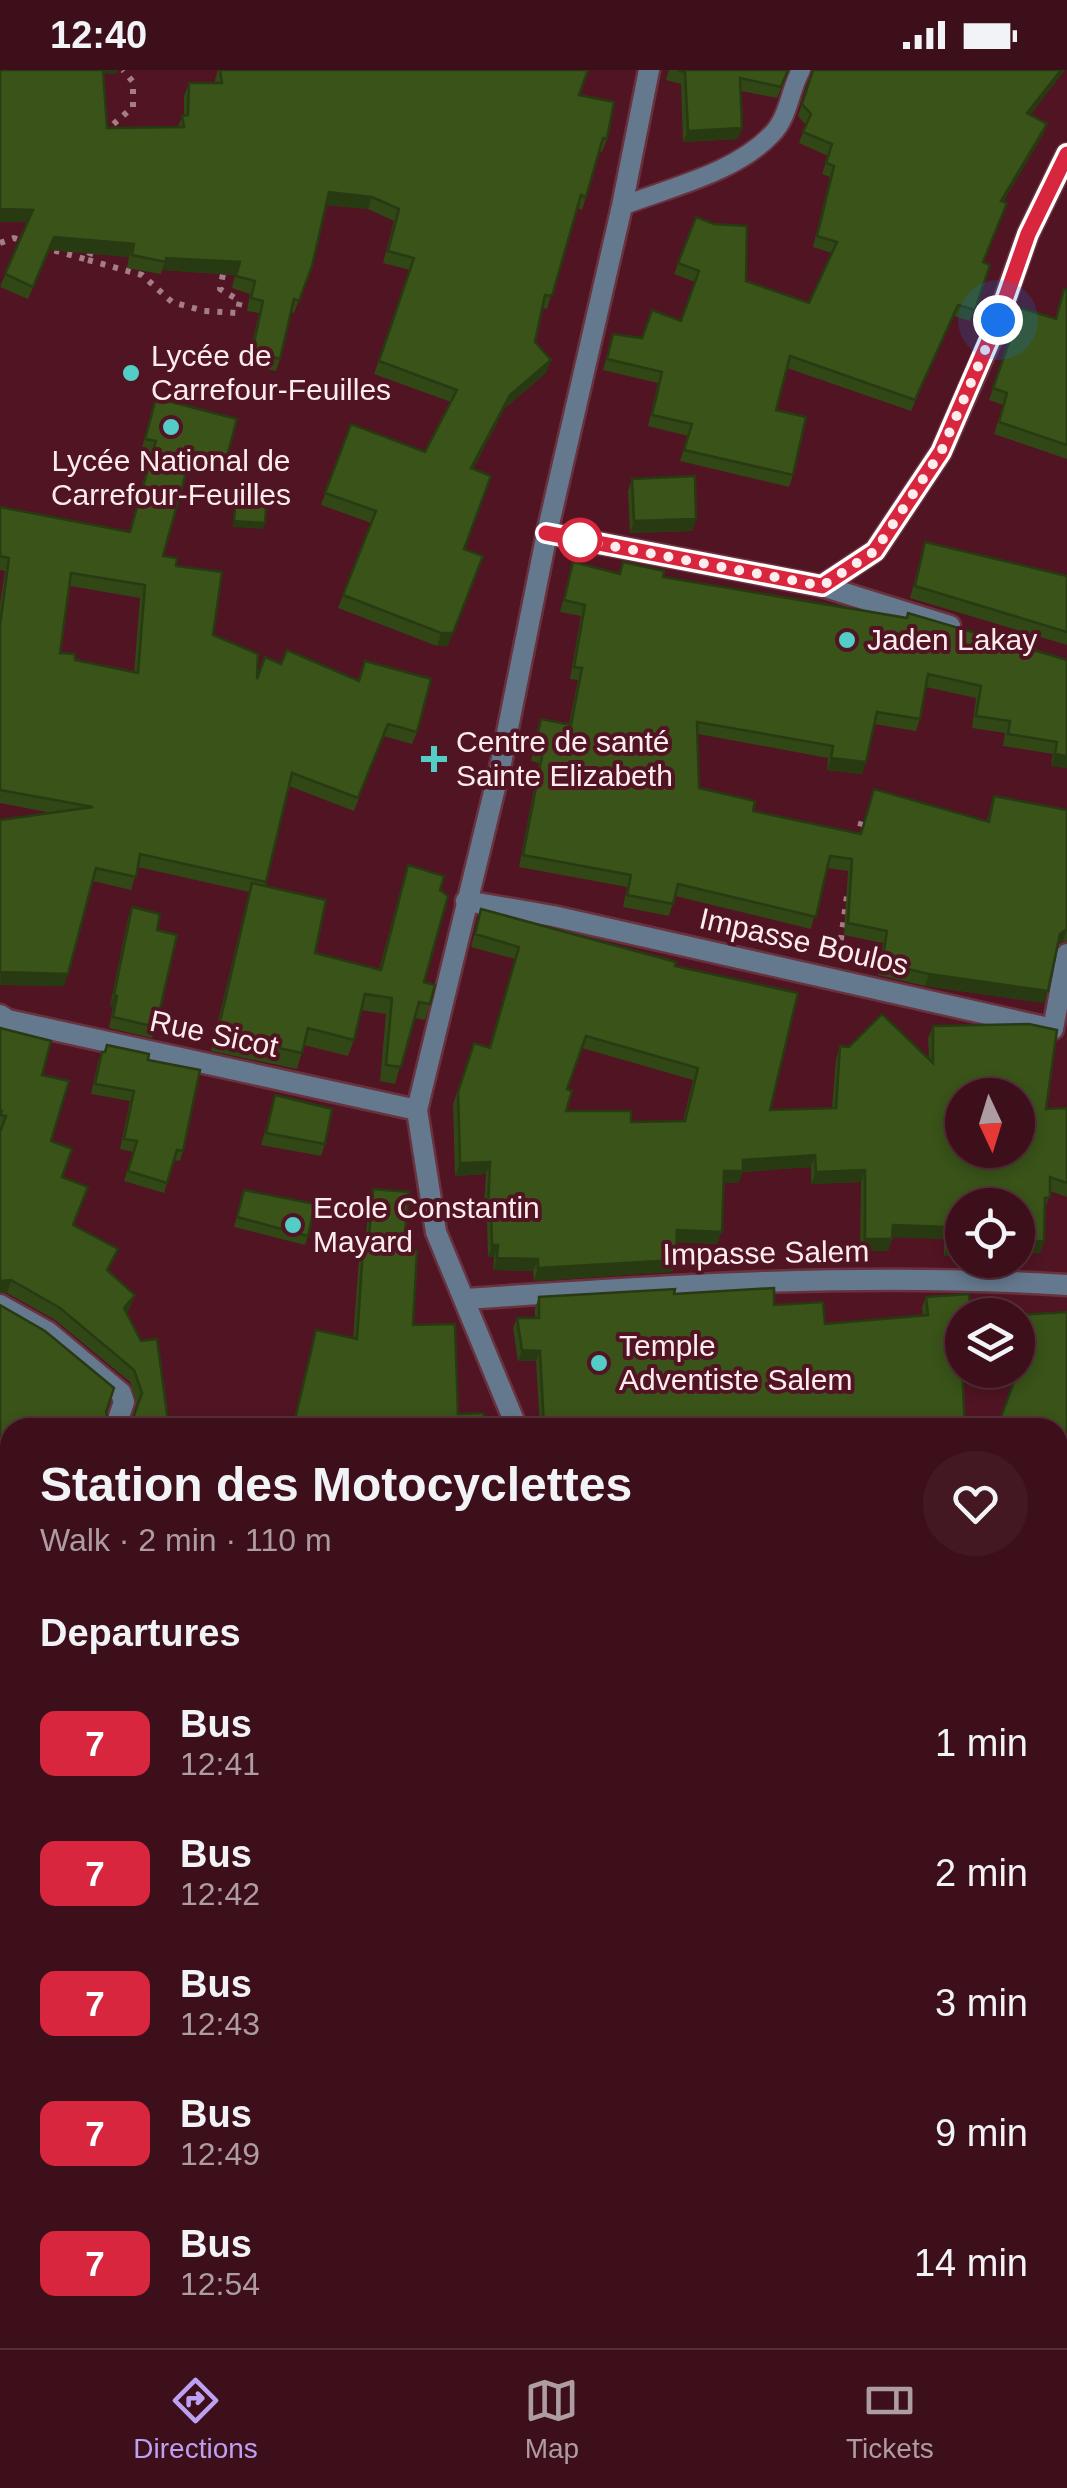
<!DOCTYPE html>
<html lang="en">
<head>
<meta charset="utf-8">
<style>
	:root { --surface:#3d0f1a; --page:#441823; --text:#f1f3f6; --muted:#ad9ca2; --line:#562f39; --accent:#bca0f2 }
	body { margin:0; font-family:Helvetica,sans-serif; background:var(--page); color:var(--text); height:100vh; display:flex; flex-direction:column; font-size:38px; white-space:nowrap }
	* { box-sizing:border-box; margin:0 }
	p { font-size:32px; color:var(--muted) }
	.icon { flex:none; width:55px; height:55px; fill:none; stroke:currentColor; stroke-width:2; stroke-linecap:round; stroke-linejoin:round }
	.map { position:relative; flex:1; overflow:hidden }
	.panel { position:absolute; left:0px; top:1348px; width:1068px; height:932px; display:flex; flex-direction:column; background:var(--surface); border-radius:30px 30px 0 0; box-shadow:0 5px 15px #0003,0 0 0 2px var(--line) }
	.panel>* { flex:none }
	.badge { padding:0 20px; border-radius:15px; font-size:35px; line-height:65px }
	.needle { width:65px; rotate:176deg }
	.buttons { position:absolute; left:945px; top:1008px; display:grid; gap:20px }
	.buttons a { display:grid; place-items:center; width:90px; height:90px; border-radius:50%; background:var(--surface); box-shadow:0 5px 15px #0003,0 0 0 2px var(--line); font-size:50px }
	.you { position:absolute; width:50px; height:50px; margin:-25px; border:8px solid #fff; border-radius:50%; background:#1a73e8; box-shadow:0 0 0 15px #1a73e833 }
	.map>.badge { position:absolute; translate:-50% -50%; box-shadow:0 0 0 5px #fff }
	h2 { padding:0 40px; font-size:38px; line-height:90px }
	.round { display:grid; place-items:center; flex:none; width:105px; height:105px; border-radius:52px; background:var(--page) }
	.headline { display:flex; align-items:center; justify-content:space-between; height:170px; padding:0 40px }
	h1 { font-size:48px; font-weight:700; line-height:75px }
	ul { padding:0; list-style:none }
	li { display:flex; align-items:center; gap:30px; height:130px; padding:0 40px }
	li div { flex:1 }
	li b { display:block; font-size:38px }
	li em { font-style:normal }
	li .badge { min-width:110px; font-weight:700; text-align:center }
	.status { display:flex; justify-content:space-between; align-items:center; height:70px; padding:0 50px; background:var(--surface); direction:ltr }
	.status svg { height:28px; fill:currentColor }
	.menu { display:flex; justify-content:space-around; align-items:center; height:140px; border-top:2px solid var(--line); background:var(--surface); font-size:28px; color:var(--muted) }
	.menu a { display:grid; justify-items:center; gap:5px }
	.menu .active { color:var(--accent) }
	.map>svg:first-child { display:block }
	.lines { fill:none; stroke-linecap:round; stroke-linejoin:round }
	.stream { stroke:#8761a1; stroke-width:10 }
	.service-casing { stroke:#69323f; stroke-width:22 }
	.minor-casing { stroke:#69323f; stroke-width:25 }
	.tertiary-casing { stroke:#69323f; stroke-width:25 }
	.path { stroke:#a57d85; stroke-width:6; stroke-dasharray:5 8; stroke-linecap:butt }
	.service { stroke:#65798e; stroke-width:18 }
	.minor { stroke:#65798e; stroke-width:20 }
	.tertiary { stroke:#65798e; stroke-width:20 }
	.wall { fill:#314716; fill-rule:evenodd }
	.shaded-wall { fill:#283a12 }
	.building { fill:#395319; stroke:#283a12; stroke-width:2.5; fill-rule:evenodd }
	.line-casing { stroke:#fff; stroke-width:22 }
	.line { stroke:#d7263d; stroke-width:15 }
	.walk { stroke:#fdecee; stroke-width:10; stroke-dasharray:0 18 }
	.poi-dot { fill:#54cdc7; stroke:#511422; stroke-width:4 }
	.stop-dot { fill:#fff; stroke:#d7263d; stroke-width:5 }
	.labels { text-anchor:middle; stroke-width:8; stroke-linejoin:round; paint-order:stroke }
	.poi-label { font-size:30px; fill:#fdecee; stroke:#511422; text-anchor:start }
	.street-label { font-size:30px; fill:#fdecee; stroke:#511422 }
</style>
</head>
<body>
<div class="status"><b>12:40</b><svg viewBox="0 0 49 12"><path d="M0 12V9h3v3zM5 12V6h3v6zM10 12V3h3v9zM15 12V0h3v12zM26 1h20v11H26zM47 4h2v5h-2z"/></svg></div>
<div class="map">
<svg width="1067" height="2278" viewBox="0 0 1067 2278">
	<rect width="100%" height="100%" fill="#511422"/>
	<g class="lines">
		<!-- stream -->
		<g class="stream">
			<polyline points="0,1467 10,1472"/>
			<polyline points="889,2278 897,2270"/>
		</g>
		<defs>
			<path id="service" d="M622,136C671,117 735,103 772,64C789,47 790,19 801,0"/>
			<g id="minor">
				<polyline points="547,463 822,516 950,556"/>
				<polyline points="822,516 875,481 941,382 990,271 1028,164 1067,84"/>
				<polyline points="466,831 553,846 1053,959 1067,884"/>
				<polyline points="0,945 8,950 417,1040"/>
				<path d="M466,1229C666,1215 866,1202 1067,1215"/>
				<polyline points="0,1235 48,1262 121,1323 124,1332 115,1358"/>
				<polyline points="1058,1516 1067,1496"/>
				<polyline points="1058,1577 1067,1581"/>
				<polyline points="0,1632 10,1643"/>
				<polyline points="1058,2019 1067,2022"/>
				<polyline points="237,2278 237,2270"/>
			</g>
			<g id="tertiary">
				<polyline points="517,1358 436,1162 417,1040 501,693 547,463 622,136 649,0"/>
				<polyline points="785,2270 785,2278"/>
			</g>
		</defs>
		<!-- service casing -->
		<use href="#service" class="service-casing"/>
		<!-- minor casing -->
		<use href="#minor" class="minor-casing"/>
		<!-- tertiary casing -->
		<use href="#tertiary" class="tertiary-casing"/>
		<!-- path -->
		<g class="path">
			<polyline points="108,65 109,58 133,37 133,12 123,0"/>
			<polyline points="0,173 14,168 26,172"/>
			<polyline points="42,177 88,190 93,176"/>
			<polyline points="88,190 142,205 172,232 204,241 237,243 240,231 220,219 224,199"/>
			<polyline points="857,769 863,746"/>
			<polyline points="839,883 847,826"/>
			<polyline points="0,1876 10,1878"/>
			<polyline points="0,2031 10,2031"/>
			<polyline points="0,2085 10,2088"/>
		</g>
		<!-- service -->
		<use href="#service" class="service"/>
		<!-- minor -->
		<use href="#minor" class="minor"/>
		<!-- tertiary -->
		<use href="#tertiary" class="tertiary"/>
	</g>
	<!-- wall -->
	<g class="wall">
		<polygon points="0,0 117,0 116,4 103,3 107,58 178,57 182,46 184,46 184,26 189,13 215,13 215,10 218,0 588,0 579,25 607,69 602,82 600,81 582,140 577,138 547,239 543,238 535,272 546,303 505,338 473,399 464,479 448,576 437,576 338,538 371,453 321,435 351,354 425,382 451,332 374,304 410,200 383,193 394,151 368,139 326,135 312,196 294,243 291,242 280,289 276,301 247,295 259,243 247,241 250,224 232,218 235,205 162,200 161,204 127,198 129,187 50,180 28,229 0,217 27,152 0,152"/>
		<polygon points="669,0 789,0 777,28 741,21 738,69 683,72 681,14 666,10"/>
		<polygon points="813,0 1065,0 1030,45 1047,54 1043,65 1003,132 983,193 990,195 970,251 954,246 911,341 787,298 776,340 793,405 789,417 680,391 688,366 648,356 658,313 603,300 613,264 642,268 681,251 695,212 674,204 696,147 746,211 809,233 832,183 813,177 830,107 822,104 828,86 799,73 806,55 798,46"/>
		<polygon points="1064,219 1067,220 1067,389 994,364 1003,335 989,330 1021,238 1055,248"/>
		<path d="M156,328L226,390L222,403L189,394L163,486L176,496L213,565L257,609L281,594L358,610L365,591L417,662L412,674L383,666L354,741L289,716L265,816L315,883L379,900L403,811L408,795L440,820L424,912L430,934L425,950L414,948L395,1014L380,1011L386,944L361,940L354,970L348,986L304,975L297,999L211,981L249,822L138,797L131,820L93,811L64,916L0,915V750L52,743L0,733V534L5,501L0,500V437L129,462L151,384L141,381ZM70,516L140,528L134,603L75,590L60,583Z"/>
		<polygon points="632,409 696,449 692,461 630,463 628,421"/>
		<polygon points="925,472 1067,506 1067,575 910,528"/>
		<polygon points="573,492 619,503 623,492 663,507 1067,590 1067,698 1051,696 1053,684 1003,676 1005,663 972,658 976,628 926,617 920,649 916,661 874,654 862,704 827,700 828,688 698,664 699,718 753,741 860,764 874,719 987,751 994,726 1067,740 1067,872 1063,871 1058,874 1044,933 925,916 878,905 883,873 844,865 848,801 827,798 811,859 675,826 669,846 623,837 627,817 519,797 539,693 531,691 537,661 541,649 569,654 578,610 570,609 581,546 560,542"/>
		<polygon points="132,837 157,860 156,957 152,968 109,958 113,937 110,936 128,848"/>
		<path d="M481,839L675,896L770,1040L832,1038L836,989L840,976L929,988L928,968L933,956L1046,1039L1067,1038V1127L1050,1121L1045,1140L1044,1171L1040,1183L944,1186V1169L892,1167L888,1181H860L861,1112L811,1114V1097L743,1102L738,1113H724L717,1174L677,1172L672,1202L534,1211L533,1201L493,1200L494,1187H488L487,1152H483L486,1104L455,1106L453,1034L474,973L489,977L515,889L471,877ZM582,978L693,1010L683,1051L631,1052L566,1041L567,1019Z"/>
		<polygon points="0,958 42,1005 51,1071 62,1107 73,1155 118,1179 108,1201 130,1238 126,1243 169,1358 132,1351 137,1335 130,1312 55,1250 7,1223 0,1223"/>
		<polygon points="107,975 148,990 183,1081 180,1091 174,1090 164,1123 124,1111 133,1082 120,1079 130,1031 91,1024 98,992 102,982 104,982"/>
		<polygon points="275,1025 325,1074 321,1086 261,1075"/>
		<polygon points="373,1119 403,1181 413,1255 458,1344 489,1358 292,1358 316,1260 353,1268 359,1189 363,1178 365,1178 369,1130"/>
		<polygon points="244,1120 308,1166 305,1175 234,1157"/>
		<polygon points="674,1224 774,1235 825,1254 923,1246 922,1237 926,1227 962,1245 962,1287 965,1358 540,1358 536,1291 518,1291 513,1258 517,1248 535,1248 535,1238 539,1227"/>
		<polygon points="0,1235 10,1358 10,1386 0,1381"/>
		<polygon points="0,1672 10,1677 10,1763 0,1757"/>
		<polygon points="1058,1745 1067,1748 1067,1916 1058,1912 1058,1903 1063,1882 1058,1880"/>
		<polygon points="10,2176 10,2257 4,2254"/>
		<polygon points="40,2270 69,2270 66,2278 60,2278"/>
	</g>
	<!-- shaded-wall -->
	<g class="shaded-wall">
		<polygon points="99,0 117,0 116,4 97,3"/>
		<polygon points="1061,0 1065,0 1023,54 1027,43"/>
		<polygon points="1047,54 1043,65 997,142 1001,131"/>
		<polygon points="742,58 738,69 683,72 688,61"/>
		<polygon points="329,122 372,127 368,139 324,135"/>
		<polygon points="0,139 33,140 28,152 0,152"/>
		<polygon points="54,167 134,174 129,187 50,180 28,229"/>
		<polygon points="166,188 240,192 235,205 162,200"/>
		<polygon points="551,290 546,303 505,338 466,411 471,398 510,325"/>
		<polygon points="696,449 692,461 630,463 634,451"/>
		<polygon points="234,451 265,453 263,459 232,457"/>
		<polygon points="483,486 448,576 437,576 441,563"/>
		<polygon points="1055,684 1067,686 1067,698 1051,696"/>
		<polygon points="831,688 866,692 862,704 827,700"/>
		<polygon points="1067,859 1063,871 1056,876 1060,864"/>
		<polygon points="1,902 68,904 64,916 0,915"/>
		<polygon points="929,904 1048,921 1044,933 925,916"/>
		<polygon points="114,925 117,926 113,937 110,936"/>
		<polygon points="815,1085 811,1097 743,1102 738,1113 720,1113 724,1101 743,1090"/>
		<polygon points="490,1092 486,1104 455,1106 460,1093"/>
		<polygon points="865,1100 861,1112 811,1114 816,1102"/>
		<polygon points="488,1140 491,1140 487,1152 483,1152"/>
		<polygon points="893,1155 948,1157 944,1169 888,1167"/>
		<polygon points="677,1160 722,1162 717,1174 673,1172"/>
		<polygon points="865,1169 892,1169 888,1181 860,1181"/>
		<polygon points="1044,1171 1040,1183 1018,1184 1018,1172"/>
		<polygon points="948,1174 962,1174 962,1186 944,1186"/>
		<polygon points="492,1175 498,1175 494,1187 488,1187"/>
		<polygon points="497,1188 538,1189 533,1201 493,1200"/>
		<polygon points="676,1190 672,1202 534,1211 538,1198"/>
		<polygon points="11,1210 7,1223 0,1223 0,1211"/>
		<polygon points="135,1225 130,1238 119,1250 124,1238"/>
		<polygon points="1028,1274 1024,1285 1018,1285 1018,1275"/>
		<polygon points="522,1280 540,1281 536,1291 518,1291"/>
		<polygon points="1067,1384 1067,1390 1058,1402 1058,1397"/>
		<polygon points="0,2014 10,2014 10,2023 0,2024"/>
		<polygon points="1067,2258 1067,2268 1058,2269 1058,2259"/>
		<polygon points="859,2275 858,2278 816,2278"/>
	</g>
	<!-- building -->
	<g class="building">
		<polygon points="0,0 103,0 107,58 184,57 182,46 188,45 189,13 222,13 220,0 588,0 579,25 614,32 607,69 603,68 586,127 581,125 552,226 545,225 535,272 551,290 510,325 471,398 491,406 464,479 483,486 453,563 441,563 343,525 376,441 325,423 351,354 425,382 457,320 379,291 414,188 388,181 399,139 372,127 329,122 312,196 299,231 294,229 280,289 252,282 263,231 251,228 255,211 236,206 240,192 166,188 166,192 132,185 134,174 54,167 33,217 5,204 33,140 0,139"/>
		<polygon points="677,0 788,0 781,17 740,8 742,58 688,61 685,2"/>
		<polygon points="813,0 1061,0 1027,43 1047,54 1001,131 1007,133 983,192 990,195 975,240 958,235 915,330 790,286 776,340 806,347 793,405 684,380 692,354 652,345 662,302 607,289 613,264 642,268 652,240 681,251 699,201 678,193 696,147 714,154 747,156 746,211 809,233 837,172 817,166 834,96 826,93 832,74 803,62 811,44 802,34"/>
		<polygon points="1064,219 1067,220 1067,375 999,352 1007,323 993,318 1021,238 1056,249"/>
		<path d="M156,328L237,349L226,390L192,381L163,486L177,488L176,496L222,502L213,565L258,584L257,609L265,587L281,594L287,580L359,611L365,591L431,609L417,662L388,654L358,728L292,703L266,812L140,784L136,807L96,798L68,904L1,902L0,904V750L93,737L0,720V555L9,488L0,486V437L130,462L156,371L145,369ZM71,503L145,515L138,603L75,590V584L60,583Z"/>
		<polygon points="695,406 696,449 634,451 632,409"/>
		<polygon points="236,423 267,425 265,453 234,451"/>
		<polygon points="925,472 1067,506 1067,562 915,516"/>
		<polygon points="573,492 620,504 623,492 664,501 663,507 907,548 908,543 1067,590 1067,686 1055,684 1057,672 1008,664 1010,651 976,646 981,616 928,604 920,649 877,642 866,692 831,688 833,676 697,652 699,718 755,731 753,741 861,764 874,719 989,752 994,726 1067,740 1067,859 1060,864 1048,921 929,904 882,893 887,861 848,853 852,789 830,786 816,847 678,814 673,834 627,825 631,805 523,785 543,681 535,679 541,649 571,655 582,598 574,597 585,535 564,530"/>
		<polygon points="408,795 444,806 440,820 448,826 424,912 435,915 430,934 419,932 401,997 386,995 392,928 365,924 354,970 308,958 302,983 217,965 252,813 326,830 315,883 381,900"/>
		<polygon points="132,837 160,844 157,860 177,865 156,957 113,947 117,926 114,925"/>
		<path d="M481,839L676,892L675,896L798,923L770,1040L836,1038L840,976L849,977L882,944L933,993V956L1029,954L1057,960L1046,1039L1067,1038V1113L1050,1107V1127L1045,1128L1044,1171L1018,1172V1135H962V1174H948V1157L893,1155L892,1169H865V1100L816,1102L815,1085L743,1090V1101H724L722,1162L677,1160L676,1190L538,1198V1189L497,1188L498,1175H492L491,1140H488L490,1092L460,1093L458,1022L474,973L490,978L519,877L475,864ZM586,966L698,998L685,1051L631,1052V1041H566L572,1021L567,1019ZM962,1025H1018V1080H962Z"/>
		<polygon points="0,958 51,971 42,1005 69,1011 51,1071 72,1079 62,1107 88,1117 73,1155 118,1179 107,1200 135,1225 124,1238 141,1271 157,1269 169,1358 124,1358 132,1351 142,1323 134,1300 60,1238 11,1210 0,1211 0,1062 6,1046 0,1045 2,1041 0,1040"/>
		<polygon points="107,975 149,984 148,990 200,1000 183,1081 177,1080 167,1113 128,1101 137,1071 124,1069 134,1021 95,1014 102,982 105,982"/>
		<polygon points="275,1025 332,1039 325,1074 266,1063"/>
		<polygon points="373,1119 409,1122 403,1181 417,1181 413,1255 455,1254 458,1344 483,1343 489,1358 293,1358 316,1260 357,1269 363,1178 368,1179"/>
		<polygon points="244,1120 315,1134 308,1166 237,1147"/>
		<polygon points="774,1218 774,1235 823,1232 825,1254 928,1245 926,1227 969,1224 971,1245 962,1245 962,1277 961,1277 965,1358 584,1358 584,1355 544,1357 540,1281 522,1280 517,1248 539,1248 539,1227 675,1219 674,1224"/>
		<polygon points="0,1235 45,1261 114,1318 106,1342 110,1355 119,1358 10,1358 10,1371 0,1366"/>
		<polygon points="1067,1242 1067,1384 1058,1397 1058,1358 997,1358 1028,1274 1018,1275 1018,1245"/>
		<polygon points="0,1672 10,1677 10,1749 0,1744"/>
		<polygon points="1058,1745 1067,1748 1067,1868 1058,1865"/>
		<polygon points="1067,1870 1067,1901 1060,1899"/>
		<polygon points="1058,1926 1067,1929 1067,1932 1058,1951"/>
		<polygon points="10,1984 10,2014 0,2014 0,1985"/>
		<polygon points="1060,2160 1067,2160 1067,2258 1058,2259 1058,2198"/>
		<polygon points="0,2174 10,2176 10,2246 7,2245 0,2262"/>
		<polygon points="161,2270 222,2270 222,2278 157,2278"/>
		<polygon points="273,2270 482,2270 489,2278 262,2278"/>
		<polygon points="521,2270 551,2270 557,2278 511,2278"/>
		<polygon points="606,2270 775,2270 776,2275 778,2278 597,2278"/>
		<polygon points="802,2270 859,2270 859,2275 798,2278"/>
	</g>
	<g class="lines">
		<defs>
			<polyline id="line" points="546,463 822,516 875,481 941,382 998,250 1028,164 1067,84"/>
		</defs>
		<!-- line casing -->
		<use href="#line" class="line-casing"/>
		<!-- line -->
		<use href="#line" class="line"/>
		<!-- walk -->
		<polyline class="walk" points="580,470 822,516 875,481 941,382 998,250"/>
	</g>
	<!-- markers -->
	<g class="poi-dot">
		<circle cx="131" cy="303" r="10"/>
		<circle cx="171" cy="357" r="10"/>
		<circle cx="847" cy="570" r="10"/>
		<path d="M429 674h10v10h10v10h-10v10h-10v-10h-10v-10h10z"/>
		<circle cx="293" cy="1155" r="10"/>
		<circle cx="599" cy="1293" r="10"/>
	</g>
	<circle class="stop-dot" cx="580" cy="470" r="20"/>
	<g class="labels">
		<!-- poi labels -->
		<g class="poi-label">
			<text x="151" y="296">Lycée de<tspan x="151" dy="34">Carrefour-Feuilles</tspan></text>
			<text x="171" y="401" text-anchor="middle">Lycée National de<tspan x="171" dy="34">Carrefour-Feuilles</tspan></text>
			<text x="867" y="580">Jaden Lakay</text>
			<text x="456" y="682">Centre de santé<tspan x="456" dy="34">Sainte Elizabeth</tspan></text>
			<text x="313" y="1148">Ecole Constantin<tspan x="313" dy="34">Mayard</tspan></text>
			<text x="619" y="1286">Temple<tspan x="619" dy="34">Adventiste Salem</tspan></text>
		</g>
		<!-- street labels -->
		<g class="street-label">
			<text transform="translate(804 872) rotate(13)" y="10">Impasse Boulos</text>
			<text transform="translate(214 964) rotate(12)" y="10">Rue Sicot</text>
			<text transform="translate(766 1183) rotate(-1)" y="10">Impasse Salem</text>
		</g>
	</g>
</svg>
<div class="buttons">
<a><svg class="needle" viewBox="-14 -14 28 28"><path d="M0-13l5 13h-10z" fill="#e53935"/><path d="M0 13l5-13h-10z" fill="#ad9ca2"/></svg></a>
<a><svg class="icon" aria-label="locate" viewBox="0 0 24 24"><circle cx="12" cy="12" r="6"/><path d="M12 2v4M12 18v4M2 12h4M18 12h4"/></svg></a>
<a><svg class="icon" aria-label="layers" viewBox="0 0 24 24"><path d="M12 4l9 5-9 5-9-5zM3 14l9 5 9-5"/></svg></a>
</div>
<div class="you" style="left:998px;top:250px"></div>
<section class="panel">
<div class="headline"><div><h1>Station des Motocyclettes</h1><p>Walk · 2 min · 110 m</p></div><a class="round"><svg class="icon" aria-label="heart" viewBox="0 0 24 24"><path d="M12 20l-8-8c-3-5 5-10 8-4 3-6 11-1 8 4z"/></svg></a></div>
<h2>Departures</h2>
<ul>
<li><span class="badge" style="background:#d7263d;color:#fff">7</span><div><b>Bus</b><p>12:41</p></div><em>1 min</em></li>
<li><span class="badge" style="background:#d7263d;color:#fff">7</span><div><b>Bus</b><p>12:42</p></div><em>2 min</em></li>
<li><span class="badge" style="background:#d7263d;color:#fff">7</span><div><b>Bus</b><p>12:43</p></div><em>3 min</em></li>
<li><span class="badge" style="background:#d7263d;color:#fff">7</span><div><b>Bus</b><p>12:49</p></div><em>9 min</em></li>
<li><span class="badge" style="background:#d7263d;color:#fff">7</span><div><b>Bus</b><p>12:54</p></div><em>14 min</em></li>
</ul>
</section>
</div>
<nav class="menu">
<a class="active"><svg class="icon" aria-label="directions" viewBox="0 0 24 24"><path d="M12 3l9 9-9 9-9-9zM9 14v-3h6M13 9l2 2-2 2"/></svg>Directions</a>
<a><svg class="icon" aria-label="map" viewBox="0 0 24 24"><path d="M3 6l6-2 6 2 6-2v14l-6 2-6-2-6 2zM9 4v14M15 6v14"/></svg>Map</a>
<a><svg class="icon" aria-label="tickets" viewBox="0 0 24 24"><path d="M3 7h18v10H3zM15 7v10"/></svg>Tickets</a>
</nav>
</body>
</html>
